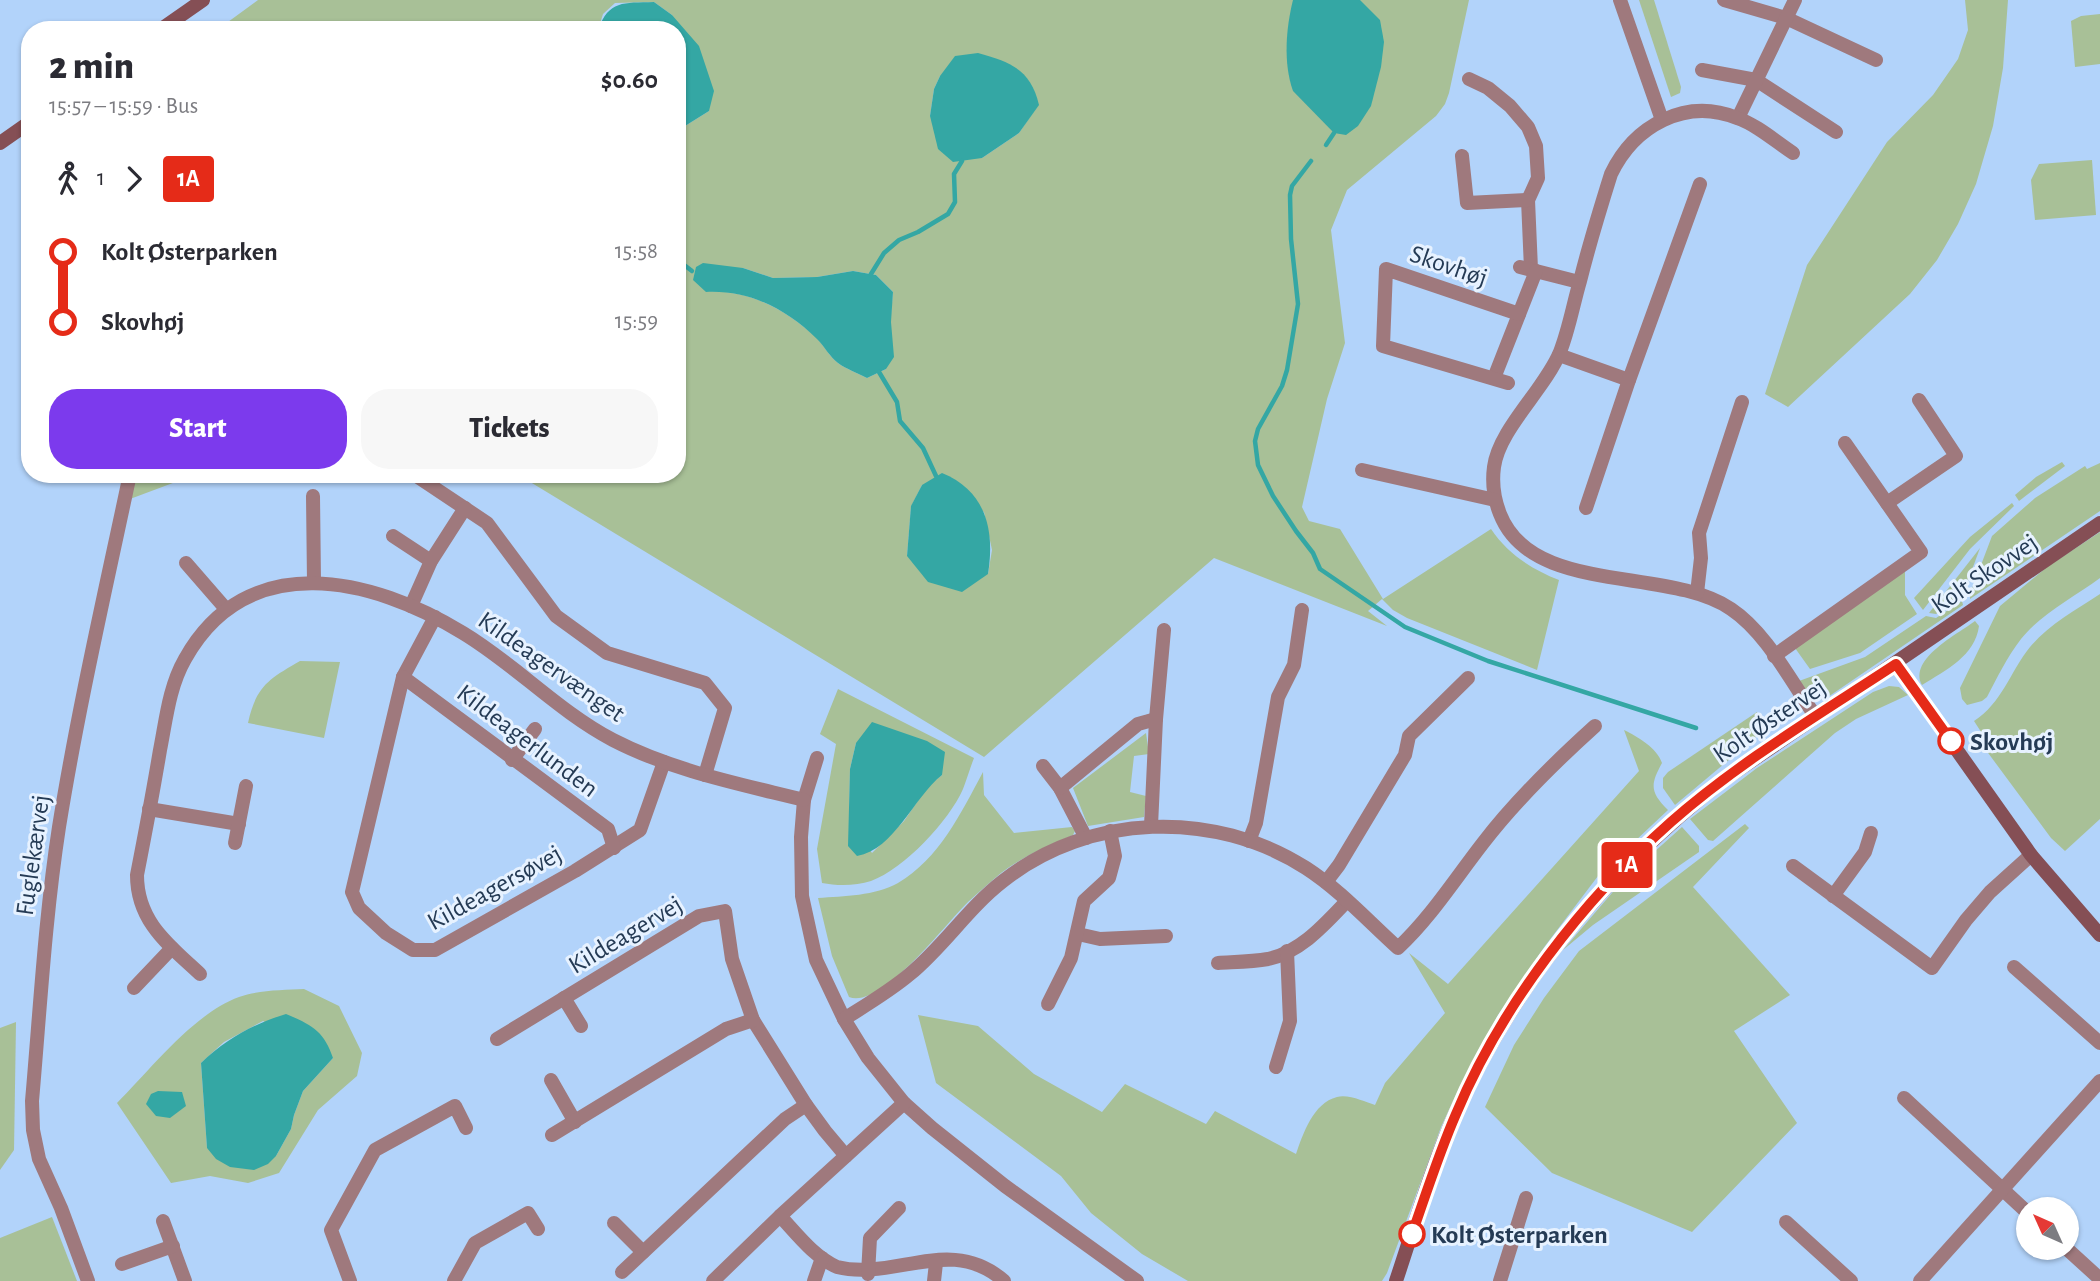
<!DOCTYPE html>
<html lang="en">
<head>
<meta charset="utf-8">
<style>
	:root { --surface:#fff; --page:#f7f7f7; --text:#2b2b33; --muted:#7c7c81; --accent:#7c3aed }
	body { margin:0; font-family:"Alegreya Sans",sans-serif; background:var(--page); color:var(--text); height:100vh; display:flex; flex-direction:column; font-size:26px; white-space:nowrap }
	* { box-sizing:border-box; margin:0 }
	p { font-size:23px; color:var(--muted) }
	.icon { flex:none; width:38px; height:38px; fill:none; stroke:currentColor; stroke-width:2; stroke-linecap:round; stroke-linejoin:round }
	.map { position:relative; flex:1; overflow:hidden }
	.details { position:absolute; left:21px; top:21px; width:665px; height:462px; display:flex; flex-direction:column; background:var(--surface); border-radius:28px; box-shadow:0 2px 5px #0004 }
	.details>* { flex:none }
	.badge { padding:0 14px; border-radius:5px; font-size:24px; line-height:46px }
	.needle { width:46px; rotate:315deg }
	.tools { position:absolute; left:2016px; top:1197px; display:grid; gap:14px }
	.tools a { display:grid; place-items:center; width:63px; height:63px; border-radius:50%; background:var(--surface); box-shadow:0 2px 5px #0004; font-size:35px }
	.map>.badge { position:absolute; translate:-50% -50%; box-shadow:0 0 0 4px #fff }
	.legs { display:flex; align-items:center; gap:10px; height:77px; padding:0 28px; font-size:23px }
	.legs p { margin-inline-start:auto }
	.overview { display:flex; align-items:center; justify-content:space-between; height:119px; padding:0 28px }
	h1 { font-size:38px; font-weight:800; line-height:52px }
	.button { display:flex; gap:14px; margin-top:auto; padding:14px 28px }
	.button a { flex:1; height:80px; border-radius:28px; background:var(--accent); color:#fff; font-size:28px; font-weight:800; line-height:80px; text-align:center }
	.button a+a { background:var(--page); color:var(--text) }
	ul { padding:0 28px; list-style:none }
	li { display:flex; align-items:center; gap:24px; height:70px; font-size:26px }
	li i { display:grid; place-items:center; width:10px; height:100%; margin:0 9px; background:currentColor }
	li i::after { content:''; width:18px; height:18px; margin:-9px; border:5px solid; border-radius:50%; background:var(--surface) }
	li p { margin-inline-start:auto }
	li:first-child i { background:linear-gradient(#0000 50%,currentColor 0) }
	li:last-child i { background:linear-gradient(currentColor 50%,#0000 0) }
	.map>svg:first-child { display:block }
	.green { fill:#a8c097; fill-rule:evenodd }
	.water { fill:#34a7a4 }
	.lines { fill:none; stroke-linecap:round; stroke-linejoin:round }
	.stream { stroke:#34a7a4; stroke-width:4.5 }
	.street { stroke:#9f797d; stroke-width:14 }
	.secondary { stroke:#854f55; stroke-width:14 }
	.line-1-casing { stroke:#fff; stroke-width:16 }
	.line-1 { stroke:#e52b18; stroke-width:10 }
	.stop-1-dot { fill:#fff; stroke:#e52b18; stroke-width:3.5 }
	.labels { text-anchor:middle; stroke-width:6; stroke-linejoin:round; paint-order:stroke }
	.street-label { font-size:26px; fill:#253b55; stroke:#e7f2ff }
	.stop-label { font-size:26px; font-weight:bold; fill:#253b55; stroke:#e7f2ff; text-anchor:start }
</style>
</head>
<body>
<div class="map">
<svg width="2100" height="1281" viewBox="0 0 2100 1281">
	<rect width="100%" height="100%" fill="#b2d3fa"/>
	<!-- green -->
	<g class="green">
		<path d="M258,0H1469L1449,93L1445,104L1436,116L1347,190L1331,230L1345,343L1327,399L1302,507L1309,521L1340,529L1383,599L1491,529C1508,554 1531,569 1559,580L1537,670L1407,618L1393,610L1382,599L1368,611L1387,626L1214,558L984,757L517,474H677V131L709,111L672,15L654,2L615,3L603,14L598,30H217ZM940,76L1038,105L1019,133L982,158L930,116L934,89ZM743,268L773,278L817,277L853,271L876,275L893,292L886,369L867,378C858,373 846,369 838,363C830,357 824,346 817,338C785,309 750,290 706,291ZM922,485L984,512L992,550L988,574L907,556L911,507Z"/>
		<polygon points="1639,0 1654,0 1681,87 1680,93 1671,97"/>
		<polygon points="1965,0 2008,0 2003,68 1993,126 1976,184 1958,224 1937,260 1910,294 1788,407 1765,394 1807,265 1887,142 1933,95 1958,59 1968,30"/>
		<polygon points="2100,14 2100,64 2075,67 2071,21 2081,16"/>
		<polygon points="2092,160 2096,215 2035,220 2031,180 2039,164"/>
		<polygon points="2062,462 2065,466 2019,501 2015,495 2036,477"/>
		<polygon points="2100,463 2100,511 1970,599 1970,594 1992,536 2035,498 2085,466 2087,469"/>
		<polygon points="135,474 197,474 130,499"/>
		<polygon points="2012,503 2014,506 1970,549 1923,610 1914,598 1970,537"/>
		<path d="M2100,532V578C2074,597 2041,614 2021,639C2007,657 1997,678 1987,697L1982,701L1967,705L1962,699L1960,688L2000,606L2047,567Z"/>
		<polygon points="1980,548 1962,597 1936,614 1929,613"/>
		<polygon points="1905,571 1905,595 1917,614 1860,653 1810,669 1795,648"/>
		<path d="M2100,594V819L2065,851L2051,838L1980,742L1985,738L1974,721C2002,703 2010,672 2030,647C2048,625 2076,610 2100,594Z"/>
		<path d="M1962,601L1963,605L1825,699C1810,701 1806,692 1799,681L1865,657L1926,616L1936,618Z"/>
		<path d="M1975,621L1979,626C1975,656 1946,670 1922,685C1908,659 1958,634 1975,621Z"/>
		<path d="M300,661L340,662L324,738L248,723C256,686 269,679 300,661Z"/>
		<polygon points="1889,686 1899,687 1908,695 1856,719 1835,733 1713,841 1708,840 1690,819 1757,768 1873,692"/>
		<path d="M838,689L974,758C970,768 967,779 963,789C949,821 904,869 871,881C856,886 837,886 822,883L817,849L836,744L820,734ZM856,743L942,775L928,786L904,821L872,853L849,818L850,769Z"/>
		<polygon points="1757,712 1759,731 1755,738 1675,805 1663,788 1663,778 1668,772"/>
		<path d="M1624,730C1638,737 1657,748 1662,763C1650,785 1650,792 1668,810L1598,876L1545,946L1498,1015L1462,1082L1441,1127L1387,1273L1382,1281H1188L1142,1254L1091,1213L1061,1176L936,1083L918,1015L978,1026L1034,1074L1102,1112L1125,1084L1206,1124L1215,1111L1296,1154C1303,1134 1313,1103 1337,1097C1349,1094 1365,1102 1375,1105L1385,1083L1445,1013L1409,953L1448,984L1639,771Z"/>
		<polygon points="1146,733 1149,754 1134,756 1130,792 1146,796 1144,817 1088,826 1073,788"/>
		<path d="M983,772L984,795L1014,833L1072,827L1075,831L1073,835C1048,846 1023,856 1001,873C990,882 979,892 968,902C947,922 881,1010 849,997L832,956L818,898C844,896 875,896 898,883C939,859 961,813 983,772Z"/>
		<polygon points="1745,824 1749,828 1693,887 1790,995 1734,1031 1797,1123 1692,1232 1552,1173 1485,1107 1514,1045 1544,998 1579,951"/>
		<polygon points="1682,827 1699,846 1699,852 1593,925 1563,950 1624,879"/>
		<path d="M304,989L339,1006L362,1053L357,1076L318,1110L279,1173L248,1183L210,1176L171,1183L117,1103C151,1069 193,1014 239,997C259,990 283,990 304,989ZM263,1021L333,1058L303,1091L294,1115L291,1129L276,1156L207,1148L201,1063L224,1042Z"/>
		<polygon points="16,1022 14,1150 0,1170 0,1028"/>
		<polygon points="52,1217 77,1281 0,1281 0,1238"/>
	</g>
	<!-- water -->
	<g class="water">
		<path d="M1293,0H1360L1380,20L1384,42L1381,67L1371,106L1358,126L1346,135L1334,133L1293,91C1283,63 1286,28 1293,0Z"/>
		<path d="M654,2L672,15L699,46L714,91L709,111L677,131V30H598C609,0 623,3 654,2Z"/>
		<path d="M978,53C1011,62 1031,70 1039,105L1019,133L982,158L953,162L938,149L930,116L934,89L940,76L955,56Z"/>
		<path d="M703,263L743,268L773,278L817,277L853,271L876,275L893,292L891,322L894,357L886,369L867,378C858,373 846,369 838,363C830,357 824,346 817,339C786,309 750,290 706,292L693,280L696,267Z"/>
		<path d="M942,473C986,491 995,530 988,574L962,592L928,582L907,556L911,506L922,485Z"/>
		<path d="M872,722L927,741L945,752L942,775C913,798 895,849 857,856L848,846L850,769L856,743Z"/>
		<path d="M286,1014C312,1025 324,1031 333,1058L303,1091L294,1115L291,1129L276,1156L268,1164L254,1170L230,1167L216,1159L207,1148L201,1063C226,1039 253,1024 286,1014Z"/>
		<polygon points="158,1091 182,1092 186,1106 170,1118 156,1116 146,1104 151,1094"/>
	</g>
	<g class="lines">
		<!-- stream -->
		<g class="stream">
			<polyline points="1326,145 1334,133"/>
			<polyline points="1311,161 1292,186 1290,195 1291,239 1298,304 1287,370 1282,386 1258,429 1255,441 1258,465 1273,496 1296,531 1313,553 1320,569 1405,627 1488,661 1696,728"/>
			<polyline points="677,207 680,212 677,230"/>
			<polyline points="679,261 692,271"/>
			<polyline points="871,274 884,253 899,240 918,232 948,214 955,202 954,174 962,161"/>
			<polyline points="879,372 897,402 900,421 923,448 936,476"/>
		</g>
		<!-- street -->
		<g class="street">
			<polyline points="1620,0 1662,120"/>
			<polyline points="1724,0 1786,18 1876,60"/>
			<polyline points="1702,70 1756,80 1836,132"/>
			<polyline points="1469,79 1488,88 1510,106 1528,127 1536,146 1538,178 1528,200 1531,269"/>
			<polyline points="1738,118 1795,0"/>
			<path d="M1793,153C1775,141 1757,125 1737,118C1685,97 1634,126 1611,174C1600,209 1589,245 1580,281C1573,305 1569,329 1560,352C1545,389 1499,429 1494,467C1492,482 1494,499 1500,514C1532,596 1668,566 1731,609C1767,633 1791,682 1816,717"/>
			<polyline points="1462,156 1467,203 1528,200"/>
			<polyline points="1520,267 1579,282"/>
			<polyline points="1559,355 1629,380"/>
			<polyline points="1494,378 1536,271"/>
			<polyline points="1508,383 1383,346 1386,269 1519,314"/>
			<polyline points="1362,470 1495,500"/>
			<polyline points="418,477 487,523 556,616 607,653 705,683 725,708 705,775"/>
			<polyline points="313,496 314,582"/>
			<polyline points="1887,503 1956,456 1919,400"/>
			<polyline points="1586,508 1629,380 1700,184"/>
			<polyline points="393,536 431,561"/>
			<polyline points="186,563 226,609"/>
			<polyline points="1697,593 1701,558 1699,533 1742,402"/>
			<polyline points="411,606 431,561 465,508"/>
			<polyline points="435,617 403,677 352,892 359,908 386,933 413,950 435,950 575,871 640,830 664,762"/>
			<polyline points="1774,656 1921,552 1845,443"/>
			<polyline points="403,677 608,829 614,848"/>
			<polyline points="817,758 804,800 801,837 802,896 816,960 844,1019 868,1058 904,1103 932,1128 1005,1186 1137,1281"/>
			<polyline points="512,760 535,729"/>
			<polyline points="1043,766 1060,788 1086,838"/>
			<polyline points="1060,788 1138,724 1156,719"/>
			<polyline points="149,809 239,824"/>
			<polyline points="1151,826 1156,719 1164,630"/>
			<polyline points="1249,841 1256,823 1278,697 1294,665 1302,610"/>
			<polyline points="235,843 246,786"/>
			<polyline points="1793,866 1932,968 1966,920 1990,892 2031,855"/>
			<polyline points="1326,882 1339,865 1405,755 1409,736 1468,678"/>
			<polyline points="1833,896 1865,852 1871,833"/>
			<polyline points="1078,934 1100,939 1166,936"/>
			<path d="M1218,963C1234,962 1252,962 1268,959C1301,952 1325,924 1347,901"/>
			<polyline points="2014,967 2100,1043"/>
			<path d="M200,974C169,945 137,922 137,875C145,834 153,792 160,750C166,720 169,687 185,659C247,548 372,577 463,633C516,665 558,711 613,740C673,771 740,784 804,800"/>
			<polyline points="134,988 172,948"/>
			<polyline points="564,998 581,1026"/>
			<polyline points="1048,1004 1071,958 1084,901 1109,878 1115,856 1110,831"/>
			<path d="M844,1019C866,1005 890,991 910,974C944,946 968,908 1003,881C1089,813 1214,809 1306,868C1340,890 1368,921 1398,948C1431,917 1455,879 1483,843C1516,800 1554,763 1595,726"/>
			<polyline points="497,1039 699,916 725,911 732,959 753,1020 806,1105 825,1131 846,1156"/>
			<polyline points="1276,1067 1290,1021 1287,951"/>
			<polyline points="551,1080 575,1122"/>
			<polyline points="1904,1098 2028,1213"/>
			<polyline points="552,1135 726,1029 753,1020"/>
			<path d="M780,1216C797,1234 813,1256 837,1267C895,1281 951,1234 1004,1281"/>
			<polyline points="163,1221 185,1281"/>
			<polyline points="1786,1222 1851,1281"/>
			<polyline points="614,1223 643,1252"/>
			<polyline points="2066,1248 2100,1279"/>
			<polyline points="122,1264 173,1246"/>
			<polyline points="622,1272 785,1119 806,1105"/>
			<polyline points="868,1274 870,1238 899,1208"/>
			<path d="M88,1281L61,1208L39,1159L33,1130L32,1101C40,1010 45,918 59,827C78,709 105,592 130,474"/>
			<polyline points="350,1281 331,1230 375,1150 455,1106 466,1128"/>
			<polyline points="454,1281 475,1243 528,1213 538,1229"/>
			<polyline points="713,1281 780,1216 904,1103"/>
			<polyline points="814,1281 822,1258"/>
			<polyline points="934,1281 936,1263"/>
			<polyline points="1500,1281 1526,1198"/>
			<polyline points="1920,1281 2100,1081"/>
		</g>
		<!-- secondary -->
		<g class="secondary">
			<polyline points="160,30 203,0"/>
			<polyline points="0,143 30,122"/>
			<polyline points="1896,664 2031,855 2100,935"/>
			<path d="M1396,1281C1415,1224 1432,1165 1457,1110C1520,975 1606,873 1722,781L2100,523"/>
		</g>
	</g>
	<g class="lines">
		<defs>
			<path id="line-1" d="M1412,1234C1426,1194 1439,1153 1456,1114C1501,1006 1583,900 1671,822C1739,762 1820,714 1896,664L1951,741"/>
		</defs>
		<!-- line-1 casing -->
		<use href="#line-1" class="line-1-casing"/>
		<!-- line-1 -->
		<use href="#line-1" class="line-1"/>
	</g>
	<!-- markers -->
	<g class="stop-1-dot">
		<circle cx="1951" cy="741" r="12"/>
		<circle cx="1412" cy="1234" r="12"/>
	</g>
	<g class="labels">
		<!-- street labels -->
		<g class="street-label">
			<text transform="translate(1449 265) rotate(19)" y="9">Skovhøj</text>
			<text transform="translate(1984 573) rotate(-34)" y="9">Kolt Skovvej</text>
			<text transform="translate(552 666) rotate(35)" y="9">Kildeagervænget</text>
			<text transform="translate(1769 720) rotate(-34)" y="9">Kolt Østervej</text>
			<text transform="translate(528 740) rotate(37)" y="9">Kildeagerlunden</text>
			<text transform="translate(32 855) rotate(-82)" y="9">Fuglekærvej</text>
			<text transform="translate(494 887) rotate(-29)" y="9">Kildeagersøvej</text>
			<text transform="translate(625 934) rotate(-31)" y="9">Kildeagervej</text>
		</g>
		<!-- stop labels -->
		<g class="stop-label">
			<text x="1970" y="750">Skovhøj</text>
			<text x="1431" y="1243">Kolt Østerparken</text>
		</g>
	</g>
</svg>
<div class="tools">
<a><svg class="needle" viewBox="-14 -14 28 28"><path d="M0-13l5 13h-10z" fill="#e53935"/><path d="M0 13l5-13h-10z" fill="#7c7c81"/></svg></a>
</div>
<b class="badge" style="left:1627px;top:865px;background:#e52b18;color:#fff">1A</b>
<section class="details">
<div class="overview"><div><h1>2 min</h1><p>15:57 – 15:59 · Bus</p></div><b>$0.60</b></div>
<div class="legs"><svg class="icon" aria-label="walk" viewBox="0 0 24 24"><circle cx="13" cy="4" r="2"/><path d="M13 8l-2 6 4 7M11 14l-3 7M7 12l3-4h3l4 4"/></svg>1<svg class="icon" aria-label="forward" viewBox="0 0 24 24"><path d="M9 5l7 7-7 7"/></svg><b class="badge" style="background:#e52b18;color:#fff">1A</b></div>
<ul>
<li><i style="color:#e52b18"></i><b>Kolt Østerparken</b><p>15:58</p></li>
<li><i style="color:#e52b18"></i><b>Skovhøj</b><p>15:59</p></li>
</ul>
<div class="button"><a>Start</a><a>Tickets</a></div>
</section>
</div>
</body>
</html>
